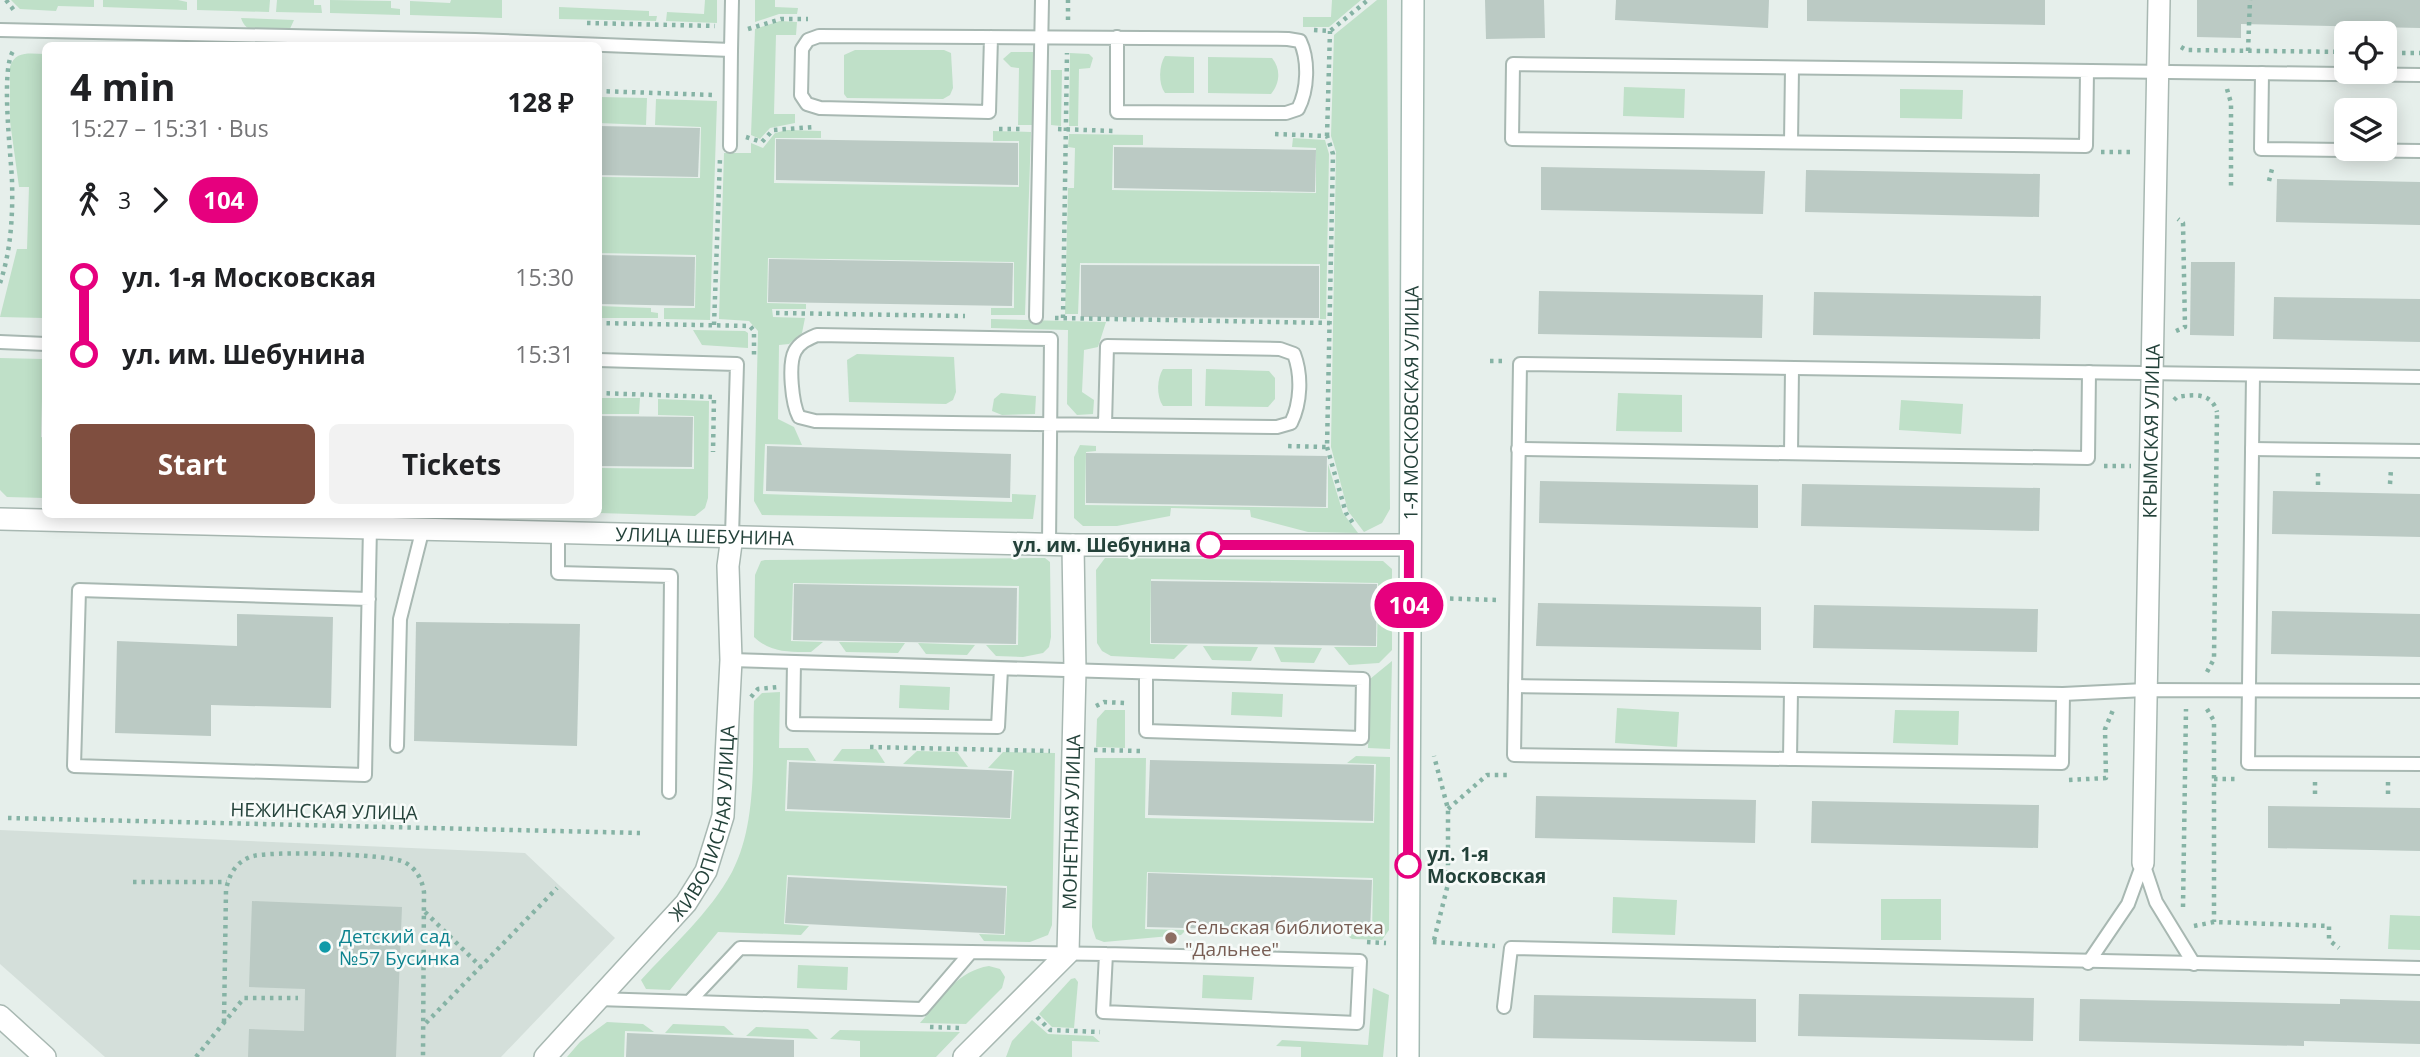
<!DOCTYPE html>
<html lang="en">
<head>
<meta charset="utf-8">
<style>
	:root { --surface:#fff; --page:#f2f2f2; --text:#202124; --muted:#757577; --accent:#7f4e3f }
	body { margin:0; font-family:"Open Sans",sans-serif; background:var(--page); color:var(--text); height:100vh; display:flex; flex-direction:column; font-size:26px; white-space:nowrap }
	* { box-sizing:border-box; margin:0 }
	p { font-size:23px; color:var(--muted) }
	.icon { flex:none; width:38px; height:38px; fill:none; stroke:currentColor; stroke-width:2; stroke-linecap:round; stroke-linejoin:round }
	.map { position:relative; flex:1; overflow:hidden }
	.panel { position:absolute; left:42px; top:42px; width:560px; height:476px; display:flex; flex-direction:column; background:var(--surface); border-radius:10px; box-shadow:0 4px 18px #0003 }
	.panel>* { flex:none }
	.badge { padding:0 14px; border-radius:23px; font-size:24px; line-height:46px }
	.buttons { position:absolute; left:2334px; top:21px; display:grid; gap:14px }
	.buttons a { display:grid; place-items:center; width:63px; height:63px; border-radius:10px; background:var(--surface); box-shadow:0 4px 18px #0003; font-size:35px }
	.map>.badge { position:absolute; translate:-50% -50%; box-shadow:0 0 0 4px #fff }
	.legs { display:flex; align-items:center; gap:10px; height:77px; padding:0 28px; font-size:23px }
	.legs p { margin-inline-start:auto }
	.overview { display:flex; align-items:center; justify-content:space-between; height:119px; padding:0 28px }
	h1 { font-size:38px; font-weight:700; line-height:52px }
	.action { display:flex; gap:14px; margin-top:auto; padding:14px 28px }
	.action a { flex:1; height:80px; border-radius:10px; background:var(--accent); color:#fff; font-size:28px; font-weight:700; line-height:80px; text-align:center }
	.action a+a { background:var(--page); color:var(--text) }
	ul { padding:0 28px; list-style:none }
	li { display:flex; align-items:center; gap:24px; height:77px; font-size:26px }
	li i { display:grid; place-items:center; width:10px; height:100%; margin:0 9px; background:currentColor }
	li i::after { content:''; width:18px; height:18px; margin:-9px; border:5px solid; border-radius:50%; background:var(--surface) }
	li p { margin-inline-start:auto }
	li:first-child i { background:linear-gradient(#0000 50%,currentColor 0) }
	li:last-child i { background:linear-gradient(currentColor 50%,#0000 0) }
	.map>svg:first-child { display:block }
	.built { fill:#d4dfda }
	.green { fill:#bfe0c8 }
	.building { fill:#bbcac4 }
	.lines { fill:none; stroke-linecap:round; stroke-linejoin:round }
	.lane-casing { stroke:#a8b8b2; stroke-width:16 }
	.street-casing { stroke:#a8b8b2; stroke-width:24 }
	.secondary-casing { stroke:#a4bbb3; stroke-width:24 }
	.path { stroke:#86b3a5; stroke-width:4.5; stroke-dasharray:3.5 5; stroke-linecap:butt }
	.lane { stroke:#fff; stroke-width:12 }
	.street { stroke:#fff; stroke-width:21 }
	.secondary { stroke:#fff; stroke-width:21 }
	.line-1-casing { stroke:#fff; stroke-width:16 }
	.line-1 { stroke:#e6007e; stroke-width:10 }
	.stop-1-dot { fill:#fff; stroke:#e6007e; stroke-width:3.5 }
	.education-dot { fill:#8d6e63; stroke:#f7fbf9; stroke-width:2.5 }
	.culture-dot { fill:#0f9aa8; stroke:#f7fbf9; stroke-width:2.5 }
	.labels { text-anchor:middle; stroke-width:5; stroke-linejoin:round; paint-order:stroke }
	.street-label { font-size:19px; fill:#24423a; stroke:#f7fbf9 }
	.stop-label { font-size:19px; font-weight:bold; fill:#24423a; stroke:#f7fbf9; text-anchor:end }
	.education-label { font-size:19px; fill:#785e54; stroke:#f7fbf9; text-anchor:start }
	.culture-label { font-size:19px; fill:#0d838f; stroke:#f7fbf9; text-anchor:start }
</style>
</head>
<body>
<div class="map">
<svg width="2420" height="1057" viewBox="0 0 2420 1057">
	<rect width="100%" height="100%" fill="#e6efeb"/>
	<!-- built -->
	<polygon class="built" points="0,830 525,853 615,938 501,1057 105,1057 0,964"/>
	<!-- green -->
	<g class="green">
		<polygon points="11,0 94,0 94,7 58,6 56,11 20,9"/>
		<polygon points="103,0 178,0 187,2 187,10 103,7"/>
		<polygon points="197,0 270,0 269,12 197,10"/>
		<polygon points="277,0 314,0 314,5 321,5 322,13 276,12"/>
		<polygon points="330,0 391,1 391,8 400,9 400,15 330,13"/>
		<polygon points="451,0 502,0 502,18 410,15 410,1 450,3"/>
		<polygon points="705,0 717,0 717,23 666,21 667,12 704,14"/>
		<polygon points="755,0 775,0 775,7 798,8 797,14 779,14 755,22"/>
		<polygon points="1332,0 1361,0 1329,27 1303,27 1303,17 1331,17"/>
		<polygon points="1377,0 1387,0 1390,509 1382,523 1364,532 1348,511 1331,447 1336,152 1331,136 1334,35"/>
		<polygon points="559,7 649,11 649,16 657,16 656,21 559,19"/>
		<path d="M241,18L294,20L289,31C272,31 247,38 241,18Z"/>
		<polygon points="780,21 797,22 796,35 776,35 774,114 795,114 795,123 770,128 760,139 751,135 755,29"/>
		<polygon points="855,50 944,50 951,53 953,88 950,95 943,99 847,98 844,94 844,55"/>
		<polygon points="1011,52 1034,52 1032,125 1018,125 1019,68 1011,67 1003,59"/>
		<polygon points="1070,53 1089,54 1093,58 1090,68 1079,69 1078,126 1069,126"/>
		<path d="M45,54L44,318L0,317L17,249H27L29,187H19L10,121V67C15,50 31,54 45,54Z"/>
		<path d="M1165,56L1194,57V93H1165C1158,84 1159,65 1165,56Z"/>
		<path d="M1208,57L1272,58C1281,69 1280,83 1271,94L1208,93Z"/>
		<polygon points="1051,70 1062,70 1061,126 1051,125"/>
		<polygon points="1624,87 1685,89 1684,118 1623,116"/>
		<polygon points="1900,89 1963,90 1962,119 1900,118"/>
		<polygon points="599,97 647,98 646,125 599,123"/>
		<polygon points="656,99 717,101 710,320 664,319 664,308 695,308 696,255 599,253 599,177 700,178 701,127 655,125"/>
		<polygon points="787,130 821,131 821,138 775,138 774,183 1019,187 1019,141 993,141 993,131 1031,132 1025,315 991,315 991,308 1014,308 1014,262 768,258 767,303 806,304 806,309 772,309 773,317 805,318 802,333 789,344 779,345 778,419 794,427 802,445 765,444 763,494 1012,502 1012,494 1036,495 1033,519 762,515 754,501 758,331 749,321 719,319 724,153 751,153 751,143 763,148 775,133"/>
		<polygon points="1069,134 1143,135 1143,145 1113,145 1112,190 1316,193 1316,148 1292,147 1293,138 1325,140 1329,154 1326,319 1320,319 1320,264 1080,263 1078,314 1065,314 1068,188 1074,188 1075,148 1068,147"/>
		<polygon points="599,306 651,308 651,312 658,313 658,318 599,318"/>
		<polygon points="991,319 1106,322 1098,347 1084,350 1082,392 1094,400 1093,414 1077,415 1067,404 1068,330 991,328"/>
		<polygon points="693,330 745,331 748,333 748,348 702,345"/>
		<polygon points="857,354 954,357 956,392 953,400 946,404 849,402 847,360"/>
		<polygon points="0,358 43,359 41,437 45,438 45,498 7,497 0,490"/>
		<path d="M1163,369H1192V406H1163C1156,396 1157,378 1163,369Z"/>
		<polygon points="1206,369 1269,371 1275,378 1275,399 1268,407 1205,406"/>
		<polygon points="1001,393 1036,396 1035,414 1002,415 992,411 994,399"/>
		<polygon points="1618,393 1682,395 1682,432 1616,431"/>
		<polygon points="599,398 640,398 639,414 599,414"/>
		<polygon points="658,399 709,401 708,498 705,508 695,516 599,513 599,468 694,469 694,416 658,415"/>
		<polygon points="1901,400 1963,404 1961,434 1899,430"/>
		<polygon points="1080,445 1096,446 1096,451 1086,452 1085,505 1328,508 1328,464 1343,513 1358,533 1308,532 1251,517 1250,510 1171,508 1170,516 1117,526 1083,526 1074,518 1074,457"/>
		<path d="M1045,558L1050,562L1051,637L1049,647L1043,653L1023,657L996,656L986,645H1018L1019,586L793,583L791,641L823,642L811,652C789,652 771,653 754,637L755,575L761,561L765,560Z"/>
		<polygon points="1105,558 1383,561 1392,569 1392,650 1379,663 1349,665 1334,647 1377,647 1378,583 1151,579 1150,644 1188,645 1174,659 1111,656 1102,651 1097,643 1096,570"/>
		<polygon points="839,642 905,643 898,653 846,652"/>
		<polygon points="918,643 975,645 967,655 926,654"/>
		<polygon points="1203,646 1258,647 1251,661 1212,660"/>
		<polygon points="1274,647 1322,648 1314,663 1281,662"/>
		<polygon points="1392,661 1390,749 1368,748 1370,679"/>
		<polygon points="900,685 950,687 949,710 899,708"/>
		<path d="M780,692L779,748H808L816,761L787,760L785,811L1011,819L1014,770L988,768L1003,752L1055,753L1052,925L1048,935L1030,942L984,941L979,934L1005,935L1007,886L787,875L784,924L809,926L801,935L718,932L670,990L646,989L641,980C672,946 710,913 732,872C758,822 752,755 754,701L762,693Z"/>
		<polygon points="1232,692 1283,694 1282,717 1231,715"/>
		<polygon points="1617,708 1679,712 1677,747 1615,743"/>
		<polygon points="1105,710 1125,710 1125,748 1096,747 1097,719"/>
		<polygon points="1895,710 1959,711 1958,745 1893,743"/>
		<polygon points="842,749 876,749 885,763 833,761"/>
		<polygon points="917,751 957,752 968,767 903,764"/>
		<polygon points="1356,756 1390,757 1389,930 1382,940 1352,939 1345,934 1372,935 1373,878 1147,872 1145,929 1186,930 1181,935 1104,942 1096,939 1092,927 1095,758 1146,758 1145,818 1374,823 1376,764 1347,763"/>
		<polygon points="1613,897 1677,900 1675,935 1612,933"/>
		<rect x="1881" y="899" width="60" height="41"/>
		<polygon points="2390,915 2420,916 2420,950 2388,949"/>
		<polygon points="798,965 848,967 847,990 797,988"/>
		<path d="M989,966L1000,969L1005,977L1002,988L966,1024L920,1023C940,1000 956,971 989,966Z"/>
		<polygon points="1203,975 1254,977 1252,1000 1202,998"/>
		<polygon points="1075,978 1078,982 1074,1028 1052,1027 1039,1014 1071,979"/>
		<polygon points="1373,988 1389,995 1383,1057 1301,1057 1301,1047 1276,1046 1282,1040 1368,1045"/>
		<polygon points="1032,1020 1048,1034 1093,1036 1100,1042 1072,1041 1072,1057 1006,1057 1012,1041"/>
		<polygon points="607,1022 643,1024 654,1032 625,1031 624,1057 567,1057 580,1042"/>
		<polygon points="673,1024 724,1026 734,1035 665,1033"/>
		<polygon points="756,1027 808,1029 818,1039 746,1036"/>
		<polygon points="840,1030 960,1032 936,1057 860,1057 860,1041 830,1039"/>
	</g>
	<!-- building -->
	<g class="building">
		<polygon points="1485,0 1544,0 1545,38 1486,39"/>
		<polygon points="1616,0 1769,0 1768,28 1615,20"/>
		<polygon points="1807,0 2045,0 2045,25 1807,21"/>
		<polygon points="2197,0 2420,0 2420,28 2241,24 2241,38 2197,37"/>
		<polygon points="598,126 700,128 698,177 598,175"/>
		<polygon points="776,139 1018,143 1018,185 776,180"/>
		<polygon points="1114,147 1316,150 1315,192 1114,188"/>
		<polygon points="1541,167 1765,171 1763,214 1541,210"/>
		<polygon points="1806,170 2040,174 2039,217 1805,212"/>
		<polygon points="2277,179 2420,182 2420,225 2276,222"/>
		<polygon points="598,255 695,257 694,306 598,304"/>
		<polygon points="769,259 1013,263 1012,306 768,302"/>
		<polygon points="2191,262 2235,262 2234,336 2190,335"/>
		<polygon points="1081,265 1319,266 1319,318 1081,317"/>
		<polygon points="1539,291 1763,295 1762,338 1538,334"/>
		<polygon points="1814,292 2041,296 2040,339 1813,335"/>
		<polygon points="2274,297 2420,299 2420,342 2273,339"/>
		<polygon points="598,416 693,417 692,467 598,466"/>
		<polygon points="767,446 1011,454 1010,498 766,491"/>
		<polygon points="1086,453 1327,456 1326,507 1086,503"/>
		<polygon points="1540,481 1758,485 1758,528 1539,523"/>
		<polygon points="1802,484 2040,488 2039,531 1801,526"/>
		<polygon points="2273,491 2420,494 2420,537 2272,534"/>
		<polygon points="1151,581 1377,584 1376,646 1151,643"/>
		<polygon points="794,584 1017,588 1016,644 793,640"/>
		<polygon points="1538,603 1761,607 1761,650 1536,646"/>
		<polygon points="1814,605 2038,609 2037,652 1813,648"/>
		<polygon points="2272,611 2420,614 2420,657 2271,654"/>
		<polygon points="237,614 333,617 331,708 211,705 211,736 115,733 117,641 237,646"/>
		<polygon points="416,622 580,624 577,746 414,741"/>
		<polygon points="1150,760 1374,765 1373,821 1148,815"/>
		<polygon points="789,762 1012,771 1010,818 787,809"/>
		<polygon points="1536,796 1756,800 1755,843 1535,838"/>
		<polygon points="1812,801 2039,805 2038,848 1811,843"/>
		<polygon points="2268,806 2420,808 2420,851 2268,848"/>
		<polygon points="1148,873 1372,880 1370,933 1147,927"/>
		<polygon points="788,877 1006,888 1004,934 785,923"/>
		<polygon points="252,901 402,907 396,1057 248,1057 249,1029 304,1031 305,989 249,987"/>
		<polygon points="1799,994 2034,998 2033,1041 1798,1036"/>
		<polygon points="1534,995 1756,999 1756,1042 1533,1038"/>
		<polygon points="2080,999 2340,1004 2340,999 2420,1001 2420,1044 2304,1041 2304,1046 2079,1041"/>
		<polygon points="627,1033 794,1040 794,1057 626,1057"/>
	</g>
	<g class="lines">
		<defs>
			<g id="lane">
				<polyline points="0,30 475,40 731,50 732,0"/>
				<path d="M991,37L989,112L820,108L807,104L801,95L802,49L808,40L819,36C976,37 1132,37 1288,39L1300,41C1309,60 1308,90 1298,109L1286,113L1117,112V37"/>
				<polyline points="2087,71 2086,146 1512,139 1513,64 2420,75"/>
				<polyline points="2262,73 2261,149 2420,151"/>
				<polyline points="1791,142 1792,68"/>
				<polyline points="730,146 731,50"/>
				<polyline points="1036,317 1042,0"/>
				<polyline points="0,342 46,344"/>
				<polyline points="598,360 737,364 732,536"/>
				<polyline points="2253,375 2248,763 2420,764"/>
				<polyline points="1518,449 2088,458 2089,372"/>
				<polyline points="2252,449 2420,451"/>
				<polyline points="1791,453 1792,368"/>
				<polyline points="558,531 558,573 671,576 669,792"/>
				<path d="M1049,544L1051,339L817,335C808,339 800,342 795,351C788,364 792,404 799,417L815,421C969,423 1123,426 1277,427L1291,423C1301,403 1302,375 1294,354L1280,349L1107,346L1105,425"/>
				<polyline points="369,599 79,590 74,766 365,775 370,527"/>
				<polyline points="731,660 1363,679 1362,738 1146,731 1146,675"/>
				<polyline points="794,662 793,724 998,727 1001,669"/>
				<polyline points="1515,686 2063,694 2145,690 2420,691"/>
				<polyline points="2063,694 2062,763 1514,755 1520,364 2420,377"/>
				<polyline points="397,746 400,619 423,528"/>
				<polyline points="1790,759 1791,690"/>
				<polyline points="2088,963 2128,904 2143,863 2156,902 2194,964"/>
				<polyline points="597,999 922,1009 971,952 1106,954 1360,961 1357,1023 1103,1012 1106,954"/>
				<polyline points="690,1001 740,948 971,952"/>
				<polyline points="1504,1007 1511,948 2420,968"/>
			</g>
			<g id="street">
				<path id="s1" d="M0,519L1073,545H1409"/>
				<path id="s2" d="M2143,863L2159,0"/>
				<polyline points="0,1016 45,1057"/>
				<path id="s3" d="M545,1057L686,903L706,871L723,816L731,660L728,566L732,536"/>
				<path id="s4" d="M964,1057L1068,953L1075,671L1073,545"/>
			</g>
			<g id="secondary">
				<path id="s5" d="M1408,1057L1413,0"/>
			</g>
		</defs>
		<!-- lane casing -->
		<use href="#lane" class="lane-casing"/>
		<!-- street casing -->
		<use href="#street" class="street-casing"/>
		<!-- secondary casing -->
		<use href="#secondary" class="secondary-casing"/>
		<!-- path -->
		<g class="path">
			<polyline points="6,0 16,13"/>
			<polyline points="1068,20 1068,0"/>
			<polyline points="587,23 715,26"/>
			<polyline points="748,29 781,19 808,19"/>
			<polyline points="1314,30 1330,31 1368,0"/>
			<polyline points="2181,47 2186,50 2347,52"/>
			<polyline points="2248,51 2250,0"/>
			<polyline points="2385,53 2420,53"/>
			<polyline points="2227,89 2231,103 2231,187"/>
			<polyline points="598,91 713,95"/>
			<polyline points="999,129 1022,129"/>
			<polyline points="1058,129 1113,131"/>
			<polyline points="1275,134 1327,136 1333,154 1327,447 1284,446"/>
			<polyline points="1327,136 1330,31"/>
			<polyline points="746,137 762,142 773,130 815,127"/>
			<polyline points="2101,152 2134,152"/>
			<polyline points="2269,181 2272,169"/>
			<path d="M0,283C11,251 13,215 12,181C11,154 0,66 14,50"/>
			<polyline points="776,313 965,316"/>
			<polyline points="1055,318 1330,323"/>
			<polyline points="1063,318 1067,53"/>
			<polyline points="598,323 750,326 754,331 754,355"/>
			<polyline points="714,325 720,158"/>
			<polyline points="2176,331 2185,327 2183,223 2178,219"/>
			<polyline points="1490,361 1503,361"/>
			<polyline points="598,393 714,397 713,452"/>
			<path d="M2174,400L2177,397C2195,394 2212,393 2217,412"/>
			<polyline points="1327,447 1346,513 1353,523"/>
			<polyline points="2104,466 2131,466"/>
			<polyline points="2390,484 2391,469"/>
			<polyline points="2318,485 2318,468"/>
			<polyline points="1433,598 1498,600"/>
			<polyline points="2207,672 2214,659 2217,413"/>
			<polyline points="751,697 758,689 778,687"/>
			<polyline points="1096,706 1104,702 1125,703"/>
			<polyline points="2207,709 2214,721 2214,922"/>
			<polyline points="870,747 1050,751"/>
			<polyline points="1094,750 1142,751"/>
			<polyline points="2214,779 2238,779"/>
			<polyline points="2069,780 2106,778 2105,729 2113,710"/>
			<polyline points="2315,782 2315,794"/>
			<polyline points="2388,782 2388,796"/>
			<polyline points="1448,809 1487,775 1511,775"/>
			<polyline points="8,818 640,833"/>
			<polyline points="133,882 227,882"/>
			<polyline points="2183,907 2186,709"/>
			<polyline points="425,912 481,967"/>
			<polyline points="2194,926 2214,922 2329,926 2329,940 2339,948"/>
			<polyline points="1434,940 1448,884 1448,809 1434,756"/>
			<polyline points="1367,942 1386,943"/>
			<polyline points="1433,942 1495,946"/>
			<polyline points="1037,1017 1050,1030 1100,1032"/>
			<path d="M224,1022L226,890C229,875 235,863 250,857C265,850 390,854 404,862C416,868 422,879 424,892L423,1057"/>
			<polyline points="426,1023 557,888"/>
			<polyline points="930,1027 960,1028"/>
			<polyline points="196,1057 244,998 298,998"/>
		</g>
		<!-- lane -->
		<use href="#lane" class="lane"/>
		<!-- street -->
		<use href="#street" class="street"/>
		<!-- secondary -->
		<use href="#secondary" class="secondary"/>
	</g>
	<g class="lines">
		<defs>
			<polyline id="line-1" points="1210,545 1409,545 1408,865"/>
		</defs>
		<!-- line-1 casing -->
		<use href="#line-1" class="line-1-casing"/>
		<!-- line-1 -->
		<use href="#line-1" class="line-1"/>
	</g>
	<!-- markers -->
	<g class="stop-1-dot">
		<circle cx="1210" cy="545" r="12"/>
		<circle cx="1408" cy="865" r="12"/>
	</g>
	<circle class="education-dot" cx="1171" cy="938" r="7"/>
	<circle class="culture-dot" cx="325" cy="947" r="7"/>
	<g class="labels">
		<!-- street labels -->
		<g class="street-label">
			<text dy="7" stroke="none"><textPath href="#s5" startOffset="654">1-Я МОСКОВСКАЯ УЛИЦА</textPath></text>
			<text dy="7" stroke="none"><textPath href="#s2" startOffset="432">КРЫМСКАЯ УЛИЦА</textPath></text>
			<text dy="7" stroke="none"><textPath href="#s1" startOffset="705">УЛИЦА ШЕБУНИНА</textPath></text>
			<text transform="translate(324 811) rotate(1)" y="7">НЕЖИНСКАЯ УЛИЦА</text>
			<text dy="7" stroke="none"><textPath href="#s3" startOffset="292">ЖИВОПИСНАЯ УЛИЦА</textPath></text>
			<text dy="7" stroke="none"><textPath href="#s4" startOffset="278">МОНЕТНАЯ УЛИЦА</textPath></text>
		</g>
		<!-- stop labels -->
		<g class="stop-label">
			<text x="1191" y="552">ул. им. Шебунина</text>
			<text x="1427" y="861" text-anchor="start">ул. 1-я<tspan x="1427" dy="22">Московская</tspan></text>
		</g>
		<!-- education labels -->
		<g class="education-label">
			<text x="1185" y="934">Сельская библиотека<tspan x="1185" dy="22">"Дальнее"</tspan></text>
		</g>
		<!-- culture labels -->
		<g class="culture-label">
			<text x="339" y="943">Детский сад<tspan x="339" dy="22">№57 Бусинка</tspan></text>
		</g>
	</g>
</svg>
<div class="buttons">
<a><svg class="icon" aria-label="locate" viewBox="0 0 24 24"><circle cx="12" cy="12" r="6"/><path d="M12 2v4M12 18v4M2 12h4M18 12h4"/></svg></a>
<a><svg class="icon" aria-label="layers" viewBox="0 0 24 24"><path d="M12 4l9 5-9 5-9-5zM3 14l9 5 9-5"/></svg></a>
</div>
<b class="badge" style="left:1409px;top:605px;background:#e6007e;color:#fff">104</b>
<section class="panel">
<div class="overview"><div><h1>4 min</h1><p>15:27 – 15:31 · Bus</p></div><b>128 ₽</b></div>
<div class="legs"><svg class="icon" aria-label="walk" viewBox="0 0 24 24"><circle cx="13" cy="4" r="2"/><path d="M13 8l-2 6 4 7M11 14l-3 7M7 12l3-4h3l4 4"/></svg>3<svg class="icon" aria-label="forward" viewBox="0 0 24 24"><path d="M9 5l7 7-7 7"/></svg><b class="badge" style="background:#e6007e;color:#fff">104</b></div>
<ul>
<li><i style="color:#e6007e"></i><b>ул. 1-я Московская</b><p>15:30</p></li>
<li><i style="color:#e6007e"></i><b>ул. им. Шебунина</b><p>15:31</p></li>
</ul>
<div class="action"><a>Start</a><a>Tickets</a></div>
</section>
</div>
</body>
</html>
